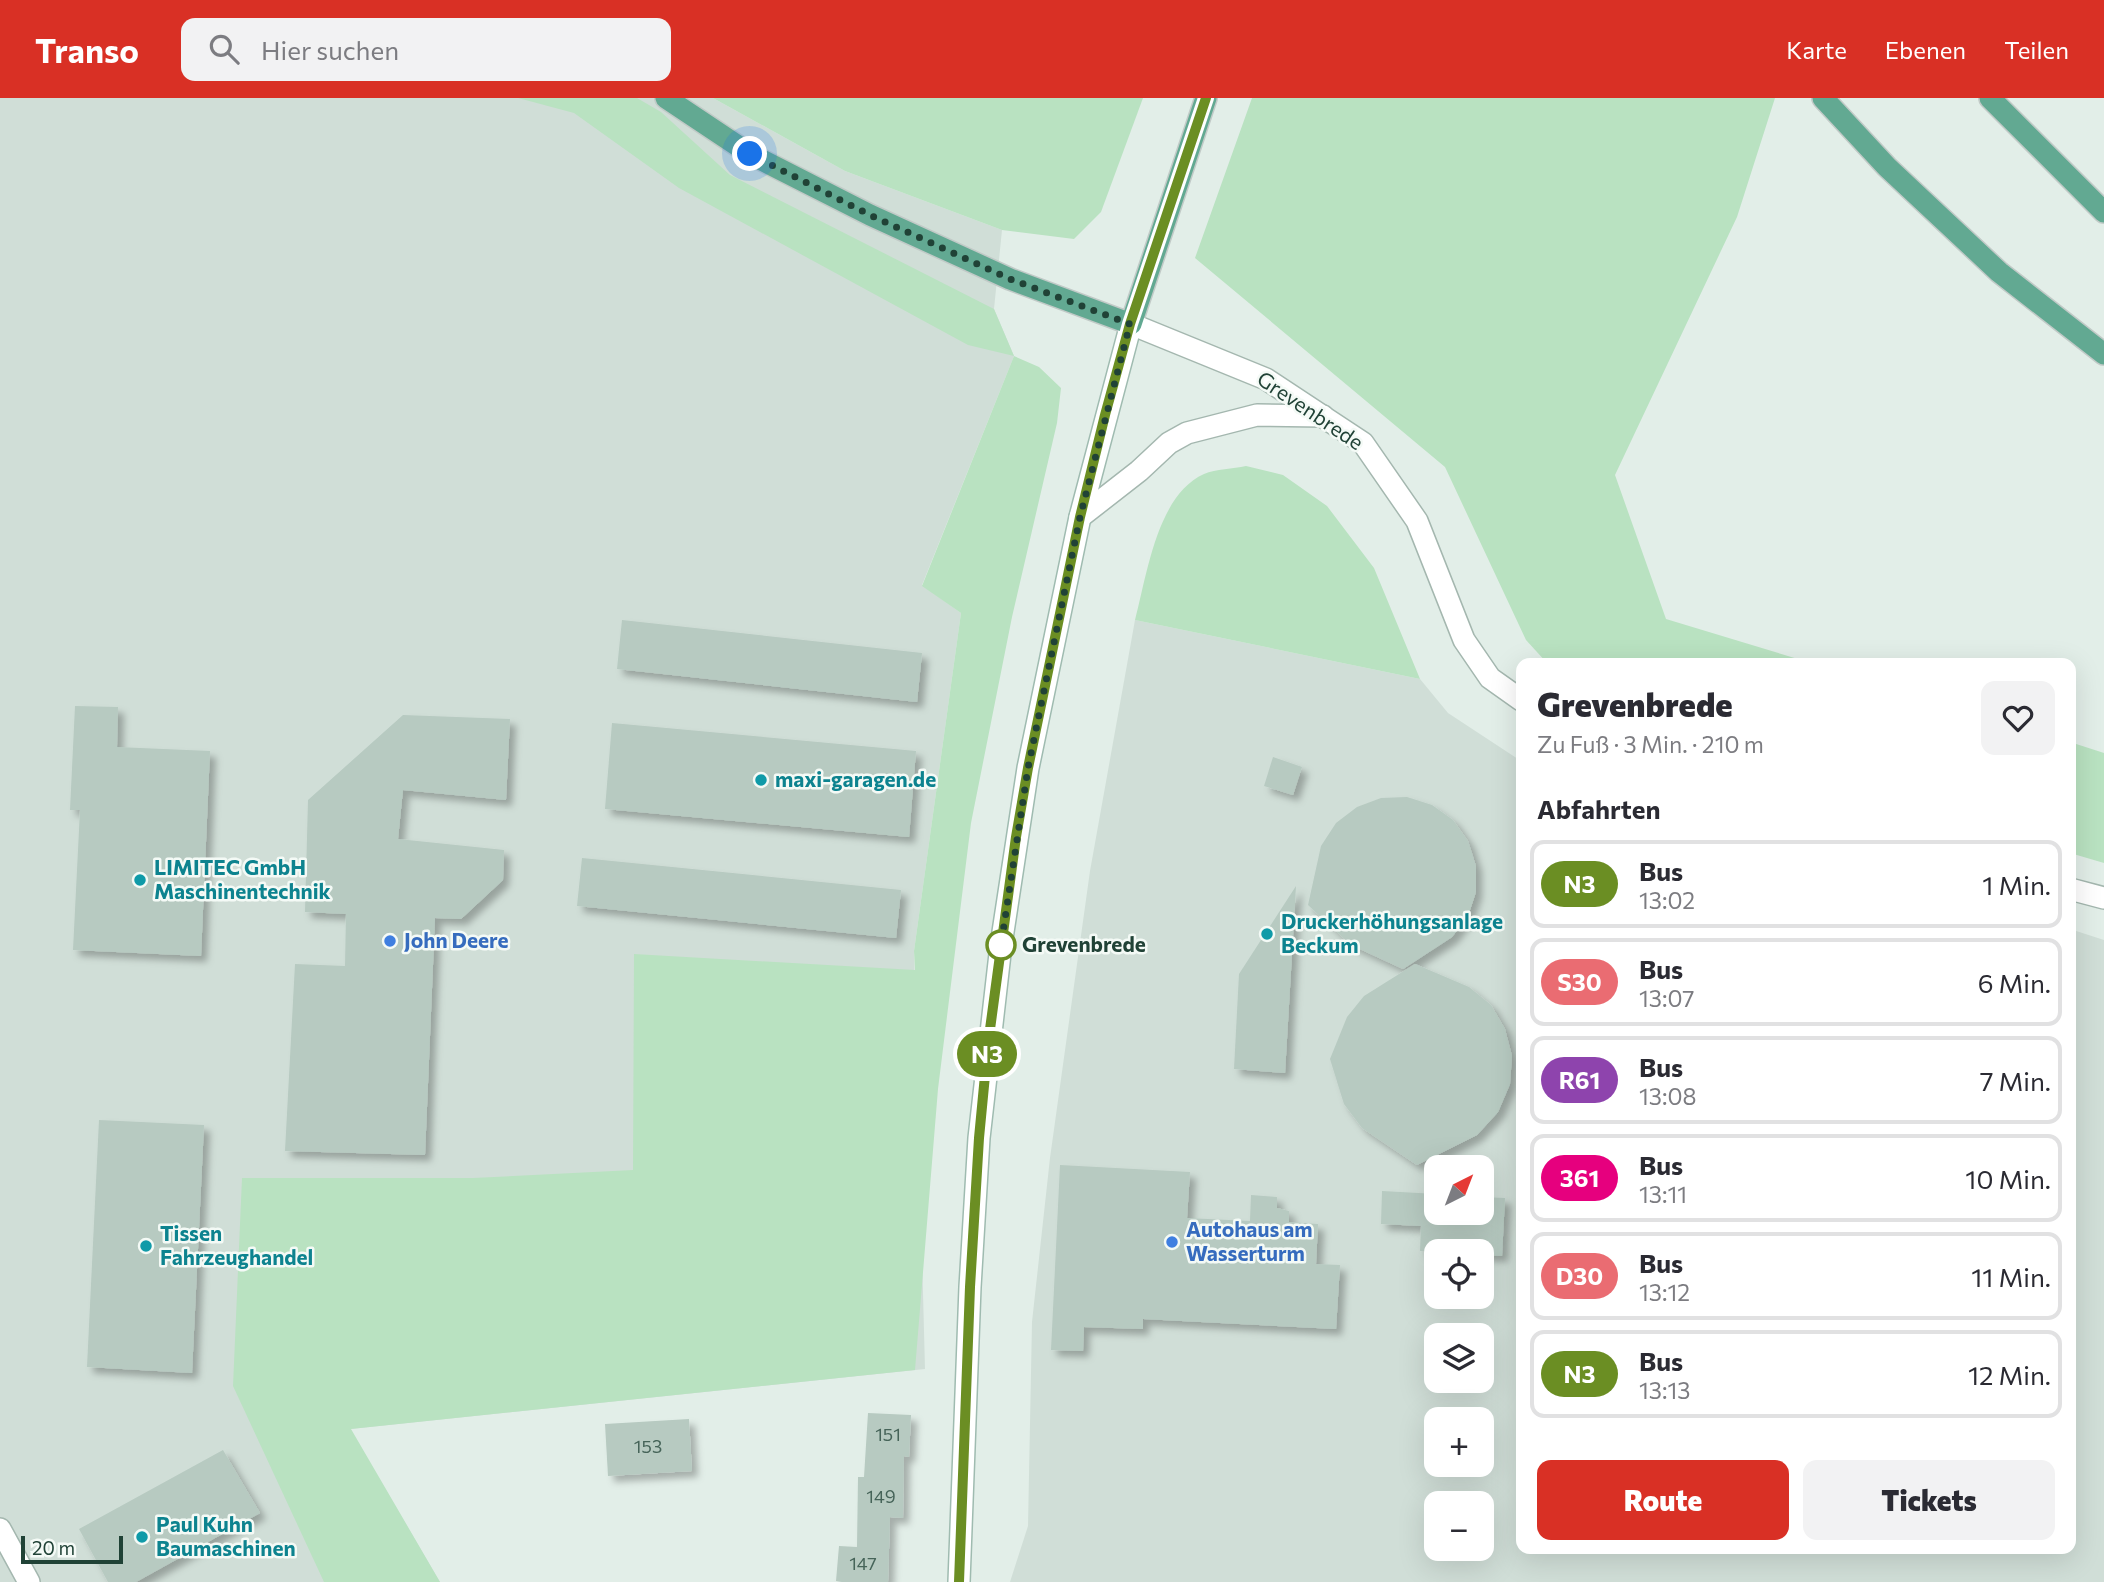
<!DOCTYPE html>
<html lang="de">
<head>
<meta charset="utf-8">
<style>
	:root { --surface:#fff; --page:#f2f2f3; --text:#2b2b33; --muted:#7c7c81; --line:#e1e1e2; --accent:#d93025 }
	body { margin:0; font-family:Commissioner,sans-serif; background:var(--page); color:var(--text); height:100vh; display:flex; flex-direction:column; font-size:26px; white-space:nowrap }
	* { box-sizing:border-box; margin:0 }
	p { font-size:23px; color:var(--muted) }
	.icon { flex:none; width:38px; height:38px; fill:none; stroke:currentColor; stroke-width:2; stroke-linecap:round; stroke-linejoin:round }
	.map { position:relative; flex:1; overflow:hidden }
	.drawer { position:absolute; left:1516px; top:560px; width:560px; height:896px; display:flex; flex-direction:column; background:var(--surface); border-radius:14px; box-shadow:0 7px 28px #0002 }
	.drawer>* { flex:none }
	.badge { padding:0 14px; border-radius:23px; font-size:24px; line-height:46px }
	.needle { width:46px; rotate:42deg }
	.buttons { position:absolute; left:1424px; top:1057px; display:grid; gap:14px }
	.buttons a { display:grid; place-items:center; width:70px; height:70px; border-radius:14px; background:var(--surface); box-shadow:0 7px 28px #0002; font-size:35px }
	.scale { position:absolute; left:21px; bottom:18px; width:102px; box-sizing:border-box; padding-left:7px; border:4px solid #204236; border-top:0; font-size:19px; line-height:24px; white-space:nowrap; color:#204236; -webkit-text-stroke:5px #f4faf6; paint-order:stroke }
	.you { position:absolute; width:35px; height:35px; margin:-18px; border:5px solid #fff; border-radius:50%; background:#1a73e8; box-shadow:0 0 0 10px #1a73e833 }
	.map>.badge { position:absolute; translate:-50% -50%; box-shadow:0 0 0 4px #fff }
	h2 { padding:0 21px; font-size:26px; line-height:63px }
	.round { display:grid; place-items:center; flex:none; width:74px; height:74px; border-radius:14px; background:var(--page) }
	.summary { display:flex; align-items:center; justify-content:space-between; height:119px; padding:0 21px }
	h1 { font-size:33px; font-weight:800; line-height:52px }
	.button { display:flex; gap:14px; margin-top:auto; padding:14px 21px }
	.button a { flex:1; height:80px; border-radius:14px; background:var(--accent); color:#fff; font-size:28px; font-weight:800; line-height:80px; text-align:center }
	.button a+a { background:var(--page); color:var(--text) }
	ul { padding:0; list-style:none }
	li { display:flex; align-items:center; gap:21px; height:88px; margin:0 14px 10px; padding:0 7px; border:4px solid var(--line); border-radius:14px }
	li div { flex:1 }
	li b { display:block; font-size:26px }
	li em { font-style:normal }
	li .badge { min-width:77px; font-weight:700; text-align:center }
	header { display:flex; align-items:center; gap:42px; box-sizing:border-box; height:98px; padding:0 35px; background:var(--accent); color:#fff }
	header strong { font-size:33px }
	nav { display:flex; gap:38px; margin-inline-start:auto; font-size:24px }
	.search { width:490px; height:63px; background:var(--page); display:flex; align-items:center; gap:18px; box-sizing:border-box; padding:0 24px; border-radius:14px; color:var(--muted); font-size:26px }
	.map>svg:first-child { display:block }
	.built { fill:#d0ded7; fill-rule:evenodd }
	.green { fill:#b9e2c1 }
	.building { fill:#b7cac1; filter:url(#shadow) }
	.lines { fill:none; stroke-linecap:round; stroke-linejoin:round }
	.minor-casing { stroke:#a4b7af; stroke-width:24 }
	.secondary-casing { stroke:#9fbbb0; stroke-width:24 }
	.primary-casing { stroke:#c1cac7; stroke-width:24 }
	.minor { stroke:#fff; stroke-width:21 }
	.secondary { stroke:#fff; stroke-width:21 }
	.primary { stroke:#62a992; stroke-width:21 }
	.line-casing { stroke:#fff; stroke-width:16 }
	.line { stroke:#6b8e23; stroke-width:10 }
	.walk { stroke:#204236; stroke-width:7; stroke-dasharray:0 12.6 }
	.culture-dot { fill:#0f9aa8; stroke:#f4faf6; stroke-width:2.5 }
	.shop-dot { fill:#3f7fe0; stroke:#f4faf6; stroke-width:2.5 }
	.stop-dot { fill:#fff; stroke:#6b8e23; stroke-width:3.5 }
	.labels { text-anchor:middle; stroke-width:5; stroke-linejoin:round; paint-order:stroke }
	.number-label { font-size:18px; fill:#466459 }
	.street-label { font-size:21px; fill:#204236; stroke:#f4faf6 }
	.culture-label { font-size:21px; font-weight:bold; fill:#0d838f; stroke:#f4faf6; text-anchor:start }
	.shop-label { font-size:21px; font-weight:bold; fill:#366cbe; stroke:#f4faf6; text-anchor:start }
	.stop-label { font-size:21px; font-weight:bold; fill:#204236; stroke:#f4faf6; text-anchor:start }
</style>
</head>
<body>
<header>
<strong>Transo</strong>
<div class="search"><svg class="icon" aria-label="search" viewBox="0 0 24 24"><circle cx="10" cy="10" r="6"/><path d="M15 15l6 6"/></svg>Hier suchen</div>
<nav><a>Karte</a><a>Ebenen</a><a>Teilen</a></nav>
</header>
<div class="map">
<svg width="2104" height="1484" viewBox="0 0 2104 1484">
	<defs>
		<filter id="shadow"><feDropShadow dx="6" dy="6" stdDeviation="3.5" flood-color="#0004"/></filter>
	</defs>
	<rect width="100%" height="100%" fill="#e2eee8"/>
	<!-- built -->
	<g class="built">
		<polygon points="0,0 713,0 845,73 1002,132 994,211 1014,258 922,487 961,515 914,853 925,1271 350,1331 440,1484 0,1484"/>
		<path d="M1135,522L1420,581L1448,615L1521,663V1451H2070V831L2104,842V1484H1010L1028,1428L1032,1224L1050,1060L1090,773ZM1437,1069H1482V1115H1437ZM1437,1153H1482V1199H1437ZM1437,1237H1482V1283H1437ZM1437,1321H1482V1367H1437ZM1437,1405H1482V1451H1437Z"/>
	</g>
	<!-- green -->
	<g class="green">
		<polygon points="518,0 637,0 661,14 730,77 994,211 1014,258 1039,269 1061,290 1057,325 1012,519 971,725 938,991 915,1272 351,1331 440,1484 324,1484 233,1288 242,1080 473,1080 633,1072 634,856 915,872 914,853 961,515 922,488 1014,258 968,247 679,90 574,15"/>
		<polygon points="713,0 1143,0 1101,114 1074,141 1002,132 845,73"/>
		<polygon points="1252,0 1775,0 1737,119 1615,377 1666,521 1811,565 1547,565 1526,542 1445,369 1195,160"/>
		<path d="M1246,368L1283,377L1327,408L1374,470L1420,581L1135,522C1147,477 1157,397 1204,376C1216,371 1233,371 1246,368Z"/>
		<polygon points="2070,644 2104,655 2104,765 2070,755"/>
	</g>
	<!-- building -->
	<g class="building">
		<polygon points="622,522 922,555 917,604 617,571"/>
		<polygon points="75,608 118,609 117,649 210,653 201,858 73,852 80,712 70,712"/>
		<polygon points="403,617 510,621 506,702 403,692 398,741 504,752 503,782 461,821 435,820 425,1057 285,1053 295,866 345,868 346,816 305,814 308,702"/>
		<polygon points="612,625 916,653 909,739 605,711"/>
		<polygon points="1273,659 1302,669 1293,697 1264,688"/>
		<polygon points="1407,699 1432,707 1453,722 1468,743 1476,768 1476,794 1468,818 1452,839 1403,871 1351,847 1308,807 1321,748 1336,725 1357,709 1381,700"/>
		<polygon points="582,760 901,792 896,840 577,808"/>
		<polygon points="1296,788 1285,975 1234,971 1239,876"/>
		<polygon points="1415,866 1469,889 1491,907 1505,931 1512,958 1510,986 1498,1014 1477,1037 1417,1067 1362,1030 1344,1006 1330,961 1347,919 1364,898"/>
		<polygon points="99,1022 204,1027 192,1275 87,1269"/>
		<polygon points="1060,1067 1190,1074 1187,1120 1250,1123 1251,1097 1277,1099 1277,1110 1289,1113 1289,1124 1318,1126 1316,1166 1340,1167 1336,1231 1143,1221 1143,1231 1084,1229 1083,1253 1051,1252"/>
		<polygon points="1382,1093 1437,1096 1437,1115 1482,1115 1482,1099 1505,1100 1502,1158 1482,1157 1482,1153 1420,1153 1421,1128 1381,1126"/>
		<polygon points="868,1315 911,1317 909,1359 904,1358 903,1420 890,1419 888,1484 842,1484 836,1483 839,1448 857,1449 858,1379 864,1379"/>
		<polygon points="689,1321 692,1373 608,1378 605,1326"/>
		<polygon points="223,1352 260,1415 136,1484 108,1484 79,1431"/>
	</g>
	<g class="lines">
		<defs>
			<g id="minor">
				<polyline points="1131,226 1266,281 1363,345 1417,423 1464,542 1490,580 1521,602"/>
				<polyline points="1080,419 1139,373 1169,345 1187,335 1257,317 1323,318"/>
				<polyline points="2070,791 2104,800"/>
				<polyline points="0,1431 29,1484"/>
			</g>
			<polyline id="secondary" points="959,1484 970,1189 979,1040 1001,847 1028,670 1080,419 1131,226"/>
			<g id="primary">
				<polyline points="666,0 750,56 870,117 1010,181 1131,226 1206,0"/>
				<polyline points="1823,0 1887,69 1999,174 2104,256"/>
				<polyline points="1990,0 2104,114"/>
			</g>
		</defs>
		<!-- minor casing -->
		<use href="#minor" class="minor-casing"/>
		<!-- secondary casing -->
		<use href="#secondary" class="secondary-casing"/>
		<!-- primary casing -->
		<use href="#primary" class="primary-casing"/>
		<!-- minor -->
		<use href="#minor" class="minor"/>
		<!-- secondary -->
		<use href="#secondary" class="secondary"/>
		<!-- primary -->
		<use href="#primary" class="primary"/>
	</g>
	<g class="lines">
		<defs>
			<polyline id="line" points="959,1484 970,1189 979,1040 988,946 1016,739 1028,670 1080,419 1105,317 1130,226 1206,0"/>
		</defs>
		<!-- line casing -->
		<use href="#line" class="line-casing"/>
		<!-- line -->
		<use href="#line" class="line"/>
		<!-- walk -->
		<polyline class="walk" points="750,56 870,117 1010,181 1130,226 1080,419 1028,670 1001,847"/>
	</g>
	<!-- markers -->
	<g class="culture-dot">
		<circle cx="761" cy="682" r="7"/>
		<circle cx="140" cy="782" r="7"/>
		<circle cx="1267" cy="836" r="7"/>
		<circle cx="146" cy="1148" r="7"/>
		<circle cx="142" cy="1439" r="7"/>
	</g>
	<g class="shop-dot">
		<circle cx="390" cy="843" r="7"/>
		<circle cx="1172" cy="1144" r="7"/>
	</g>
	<circle class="stop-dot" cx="1001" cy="847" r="14"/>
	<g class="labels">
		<!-- number labels -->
		<g class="number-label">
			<text x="888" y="1343">151</text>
			<text x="648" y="1355">153</text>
			<text x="881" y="1405">149</text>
			<text x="863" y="1472">147</text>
		</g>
		<!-- street labels -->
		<g class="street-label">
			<text transform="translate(1310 313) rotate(34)" y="7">Grevenbrede</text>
		</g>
		<!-- culture labels -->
		<g class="culture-label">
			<text x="775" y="689">maxi-garagen.de</text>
			<text x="154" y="777">LIMITEC GmbH<tspan x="154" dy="24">Maschinentechnik</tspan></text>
			<text x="1281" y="831">Druckerhöhungsanlage<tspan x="1281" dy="24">Beckum</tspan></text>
			<text x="160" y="1143">Tissen<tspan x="160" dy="24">Fahrzeughandel</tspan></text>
			<text x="156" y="1434">Paul Kuhn<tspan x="156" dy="24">Baumaschinen</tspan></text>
		</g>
		<!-- shop labels -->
		<g class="shop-label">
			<text x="404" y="850">John Deere</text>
			<text x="1186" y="1139">Autohaus am<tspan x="1186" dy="24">Wasserturm</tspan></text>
		</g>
		<!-- stop labels -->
		<g class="stop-label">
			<text x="1022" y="854">Grevenbrede</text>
		</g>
	</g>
</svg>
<div class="buttons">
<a><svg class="needle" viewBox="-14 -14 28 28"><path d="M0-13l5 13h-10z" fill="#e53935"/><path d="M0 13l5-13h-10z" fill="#7c7c81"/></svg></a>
<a><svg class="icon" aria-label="locate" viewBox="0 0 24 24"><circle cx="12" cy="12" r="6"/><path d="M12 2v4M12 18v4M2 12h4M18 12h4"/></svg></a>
<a><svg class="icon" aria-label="layers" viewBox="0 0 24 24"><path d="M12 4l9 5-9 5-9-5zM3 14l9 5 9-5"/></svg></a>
<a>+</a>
<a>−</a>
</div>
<div class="scale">20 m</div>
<div class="you" style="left:750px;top:56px"></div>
<b class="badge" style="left:987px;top:956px;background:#6b8e23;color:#fff">N3</b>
<section class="drawer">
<div class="summary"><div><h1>Grevenbrede</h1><p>Zu Fuß · 3 Min. · 210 m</p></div><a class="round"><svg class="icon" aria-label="heart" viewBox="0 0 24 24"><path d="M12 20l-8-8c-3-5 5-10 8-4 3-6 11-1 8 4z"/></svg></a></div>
<h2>Abfahrten</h2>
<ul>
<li><span class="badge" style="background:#6b8e23;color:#fff">N3</span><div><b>Bus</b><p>13:02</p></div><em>1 Min.</em></li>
<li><span class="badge" style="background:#ea6c72;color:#fff">S30</span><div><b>Bus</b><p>13:07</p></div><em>6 Min.</em></li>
<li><span class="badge" style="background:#8e44ad;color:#fff">R61</span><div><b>Bus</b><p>13:08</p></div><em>7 Min.</em></li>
<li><span class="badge" style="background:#e6007e;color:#fff">361</span><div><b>Bus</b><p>13:11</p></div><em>10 Min.</em></li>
<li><span class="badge" style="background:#ea6c72;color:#fff">D30</span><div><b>Bus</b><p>13:12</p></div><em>11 Min.</em></li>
<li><span class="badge" style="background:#6b8e23;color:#fff">N3</span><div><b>Bus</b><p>13:13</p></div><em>12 Min.</em></li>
</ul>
<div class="button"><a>Route</a><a>Tickets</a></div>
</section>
</div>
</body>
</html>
